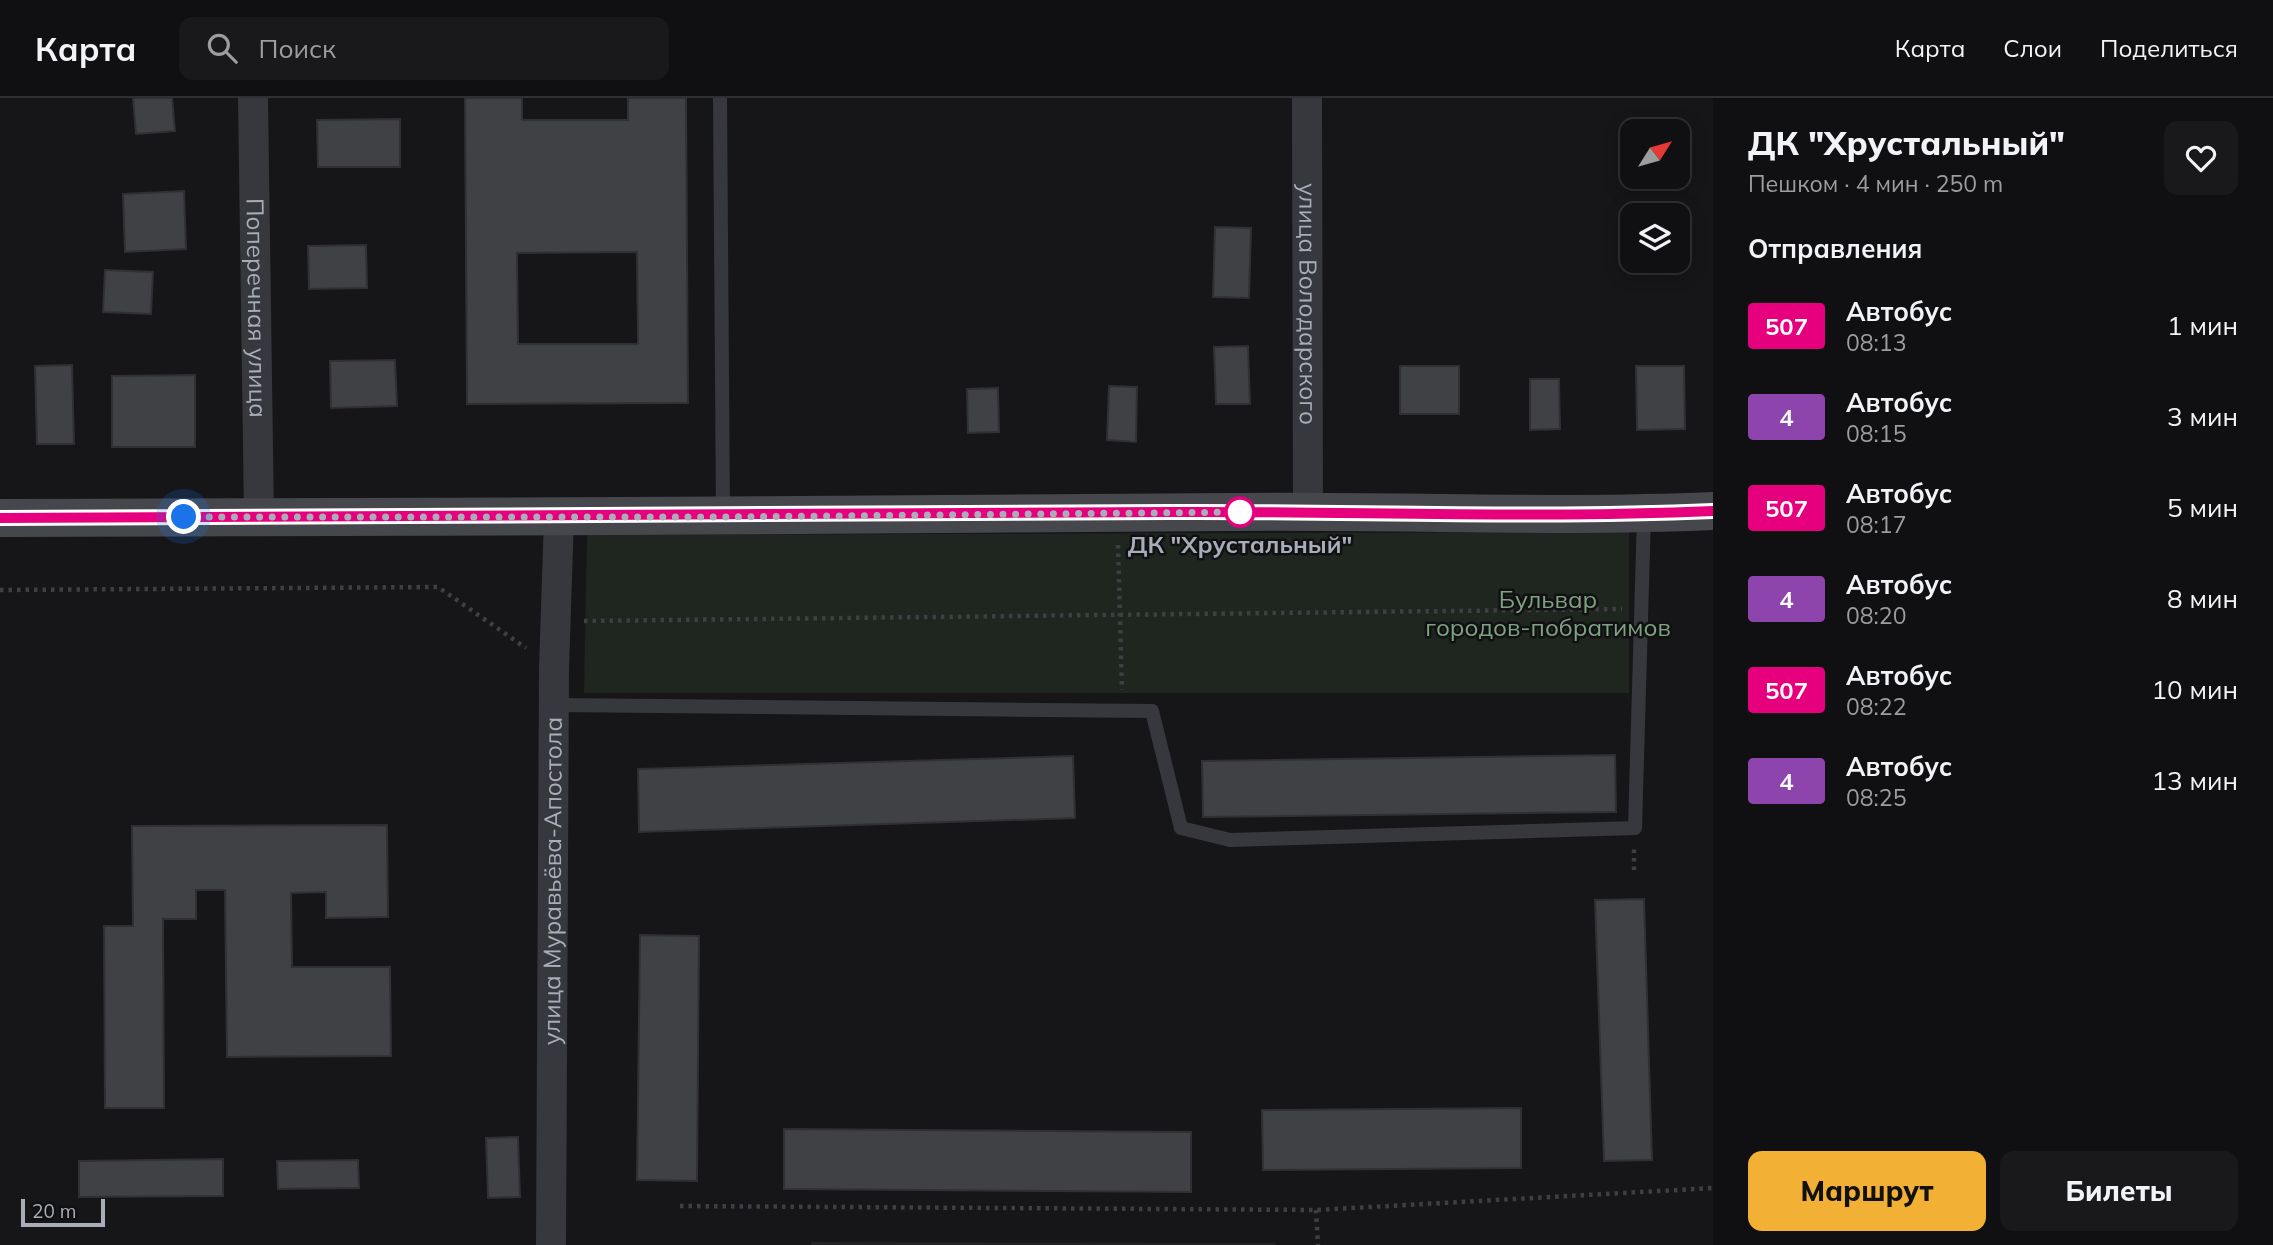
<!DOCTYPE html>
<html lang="ru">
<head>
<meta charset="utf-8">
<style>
	:root { --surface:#101012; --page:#19191b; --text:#f1f3f6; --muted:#9c9d9f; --line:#303032; --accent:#f2b134 }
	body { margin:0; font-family:Mulish,sans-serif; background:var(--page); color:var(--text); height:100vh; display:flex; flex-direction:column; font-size:26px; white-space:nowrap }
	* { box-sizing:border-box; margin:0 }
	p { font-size:23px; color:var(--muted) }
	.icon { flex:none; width:38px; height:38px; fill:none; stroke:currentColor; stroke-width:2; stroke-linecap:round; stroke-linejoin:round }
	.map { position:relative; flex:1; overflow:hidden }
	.details { display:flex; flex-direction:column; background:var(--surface); width:560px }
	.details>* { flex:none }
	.badge { padding:0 14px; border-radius:5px; font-size:24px; line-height:46px }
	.needle { width:46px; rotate:53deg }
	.tools { position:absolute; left:1620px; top:21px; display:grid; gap:14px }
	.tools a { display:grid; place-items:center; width:70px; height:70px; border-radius:14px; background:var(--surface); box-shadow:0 4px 18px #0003,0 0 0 2px var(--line); font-size:35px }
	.scale { position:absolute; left:21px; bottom:18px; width:84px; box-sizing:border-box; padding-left:7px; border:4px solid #a8adb8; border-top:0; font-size:19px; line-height:24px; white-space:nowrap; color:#a8adb8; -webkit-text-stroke:5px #111113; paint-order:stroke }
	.you { position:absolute; width:35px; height:35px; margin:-18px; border:5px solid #fff; border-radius:50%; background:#1a73e8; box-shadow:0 0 0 10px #1a73e833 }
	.map>.badge { position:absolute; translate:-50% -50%; box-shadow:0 0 0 4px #fff }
	h2 { padding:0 35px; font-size:26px; line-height:63px }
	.round { display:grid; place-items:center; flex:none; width:74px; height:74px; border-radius:14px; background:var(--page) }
	.head { display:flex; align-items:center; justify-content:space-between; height:119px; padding:0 35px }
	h1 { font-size:33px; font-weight:800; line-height:52px }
	.button { display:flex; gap:14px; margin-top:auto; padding:14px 35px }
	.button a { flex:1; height:80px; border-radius:14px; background:var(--accent); color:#111; font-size:28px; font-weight:800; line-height:80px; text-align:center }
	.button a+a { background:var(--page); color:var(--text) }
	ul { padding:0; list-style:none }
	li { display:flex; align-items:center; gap:21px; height:91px; padding:0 35px }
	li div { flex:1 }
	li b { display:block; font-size:26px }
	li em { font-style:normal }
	li .badge { min-width:77px; font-weight:700; text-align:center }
	header { display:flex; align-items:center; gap:42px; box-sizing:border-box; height:98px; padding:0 35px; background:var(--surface); border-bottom:2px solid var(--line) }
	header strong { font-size:33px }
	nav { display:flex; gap:38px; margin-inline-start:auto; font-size:24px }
	.search { width:490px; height:63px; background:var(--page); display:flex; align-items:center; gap:18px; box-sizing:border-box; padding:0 24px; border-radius:14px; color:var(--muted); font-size:26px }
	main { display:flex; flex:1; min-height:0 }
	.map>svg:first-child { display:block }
	.built { fill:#222225 }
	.green { fill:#1e261f }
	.building { fill:#404145; stroke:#303034; stroke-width:2; fill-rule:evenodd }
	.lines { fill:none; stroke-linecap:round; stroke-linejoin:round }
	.path { stroke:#3d3f44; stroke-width:4.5; stroke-dasharray:3.5 5; stroke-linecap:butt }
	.lane { stroke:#37383d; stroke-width:14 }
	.street { stroke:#37383d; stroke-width:30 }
	.secondary { stroke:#45474d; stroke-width:38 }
	.line-casing { stroke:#fff; stroke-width:16 }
	.line { stroke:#e6007e; stroke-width:10 }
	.walk { stroke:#a8adb8; stroke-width:7; stroke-dasharray:0 12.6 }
	.stop-dot { fill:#fff; stroke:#e6007e; stroke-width:3.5 }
	.labels { text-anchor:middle; stroke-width:5; stroke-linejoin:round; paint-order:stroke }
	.street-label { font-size:24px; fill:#a8adb8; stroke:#111113 }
	.stop-label { font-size:24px; font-weight:bold; fill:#a8adb8; stroke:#111113 }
	.park-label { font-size:24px; fill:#7fa381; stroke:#111113 }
</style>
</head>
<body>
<header>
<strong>Карта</strong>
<div class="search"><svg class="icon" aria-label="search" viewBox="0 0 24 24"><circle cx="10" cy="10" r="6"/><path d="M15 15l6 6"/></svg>Поиск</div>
<nav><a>Карта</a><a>Слои</a><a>Поделиться</a></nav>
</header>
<main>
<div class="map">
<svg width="1713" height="1147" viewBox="0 0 1713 1147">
	<rect width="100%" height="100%" fill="#161618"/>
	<!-- built -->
	<polygon class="built" points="811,1144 1275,1145 1275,1147 811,1147"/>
	<!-- green -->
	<polygon class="green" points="1629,434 1629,595 584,595 587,437"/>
	<!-- building -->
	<g class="building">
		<polygon points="133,0 172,0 175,33 136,36"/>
		<path d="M465,0H522V22H628V0H686L688,305L467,306ZM637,154L638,246H518L517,155Z"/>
		<polygon points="400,21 400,69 318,69 317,22"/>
		<polygon points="184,93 186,151 125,154 123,96"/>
		<polygon points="1215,129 1251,130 1249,200 1213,199"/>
		<polygon points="366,147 367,190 309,191 308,148"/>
		<polygon points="105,172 153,174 151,216 103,214"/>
		<polygon points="1248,248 1250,306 1216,306 1214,249"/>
		<polygon points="395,262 397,308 331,310 330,263"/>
		<polygon points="72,267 74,346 37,346 35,268"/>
		<rect x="1400" y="268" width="59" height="48"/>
		<polygon points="1636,268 1684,268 1685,331 1637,332"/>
		<polygon points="195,277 195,349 112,349 112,278"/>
		<polygon points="1530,281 1559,281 1560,331 1530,332"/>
		<polygon points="1109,288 1137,289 1136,344 1107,342"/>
		<polygon points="998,290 999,334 968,335 967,291"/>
		<polygon points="1615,657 1616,714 1203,719 1202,663"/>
		<polygon points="1073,658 1075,720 639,734 638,671"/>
		<polygon points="387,727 388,819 326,820 326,794 291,795 292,869 390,869 391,958 227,959 225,792 196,792 196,821 163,821 164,1010 105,1010 104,828 133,828 132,728"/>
		<polygon points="1644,801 1652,1062 1604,1063 1595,802"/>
		<polygon points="640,837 699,838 697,1083 637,1082"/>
		<polygon points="1521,1010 1521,1070 1263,1072 1262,1012"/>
		<polygon points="784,1031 1191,1034 1191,1094 784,1091"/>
		<polygon points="518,1039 520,1099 488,1100 486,1040"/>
		<polygon points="223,1061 223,1098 79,1099 79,1063"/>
		<polygon points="358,1062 359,1090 278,1091 277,1063"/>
	</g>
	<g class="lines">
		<!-- path -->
		<g class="path">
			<polyline points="1118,447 1122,592"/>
			<polyline points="0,492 438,489 526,550"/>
			<polyline points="584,523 1622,511"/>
			<polyline points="1634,772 1634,748"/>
			<polyline points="680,1108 1316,1112 1713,1090"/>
			<polyline points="1316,1112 1318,1147"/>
		</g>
		<!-- lane -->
		<g class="lane">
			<polyline points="720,0 723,417"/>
			<polyline points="554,607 1152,613 1181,730 1230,742 1635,730 1644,417"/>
		</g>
		<!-- street -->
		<g class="street">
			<path id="s1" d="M253,0L259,419"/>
			<path id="s2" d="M1307,0L1308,414"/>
			<path id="s3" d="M551,1147L554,571L559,419"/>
		</g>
		<!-- secondary -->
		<path class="secondary" d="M0,420C410,419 821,418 1231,414C1392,412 1553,420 1713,413"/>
	</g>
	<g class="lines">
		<defs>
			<path id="line" d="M0,420C390,420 780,418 1171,414C1351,413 1533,421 1713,413"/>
		</defs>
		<!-- line casing -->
		<use href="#line" class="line-casing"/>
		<!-- line -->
		<use href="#line" class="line"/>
		<!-- walk -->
		<polyline class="walk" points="184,419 723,419 1247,414 1240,414"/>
	</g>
	<!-- markers -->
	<circle class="stop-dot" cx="1240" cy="414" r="14"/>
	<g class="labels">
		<!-- street labels -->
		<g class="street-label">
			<text dy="8" stroke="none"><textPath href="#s2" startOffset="206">улица Володарского</textPath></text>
			<text dy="8" stroke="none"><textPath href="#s1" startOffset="210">Поперечная улица</textPath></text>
			<text dy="8" stroke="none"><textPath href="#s3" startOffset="364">улица Муравьёва-Апостола</textPath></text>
		</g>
		<!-- stop labels -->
		<g class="stop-label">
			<text x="1240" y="455">ДК "Хрустальный"</text>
		</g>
		<!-- park labels -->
		<g class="park-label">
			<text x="1548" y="510">Бульвар<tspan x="1548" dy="28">городов-побратимов</tspan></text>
		</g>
	</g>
</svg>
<div class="tools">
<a><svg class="needle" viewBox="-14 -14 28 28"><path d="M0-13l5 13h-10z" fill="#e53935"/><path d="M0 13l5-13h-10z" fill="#9c9d9f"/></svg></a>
<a><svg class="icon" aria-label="layers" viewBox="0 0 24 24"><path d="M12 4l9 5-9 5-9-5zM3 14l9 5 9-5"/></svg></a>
</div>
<div class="scale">20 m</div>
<div class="you" style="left:184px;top:419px"></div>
</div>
<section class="details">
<div class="head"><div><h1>ДК &quot;Хрустальный&quot;</h1><p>Пешком · 4 мин · 250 m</p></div><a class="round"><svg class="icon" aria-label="heart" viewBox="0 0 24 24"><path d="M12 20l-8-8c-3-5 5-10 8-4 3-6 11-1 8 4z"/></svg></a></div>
<h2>Отправления</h2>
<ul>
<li><span class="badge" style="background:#e6007e;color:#fff">507</span><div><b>Автобус</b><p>08:13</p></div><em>1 мин</em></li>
<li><span class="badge" style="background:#8e44ad;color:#fff">4</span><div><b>Автобус</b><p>08:15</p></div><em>3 мин</em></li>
<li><span class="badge" style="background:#e6007e;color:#fff">507</span><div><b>Автобус</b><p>08:17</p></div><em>5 мин</em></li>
<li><span class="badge" style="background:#8e44ad;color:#fff">4</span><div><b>Автобус</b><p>08:20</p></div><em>8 мин</em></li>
<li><span class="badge" style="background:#e6007e;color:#fff">507</span><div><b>Автобус</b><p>08:22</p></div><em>10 мин</em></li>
<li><span class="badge" style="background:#8e44ad;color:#fff">4</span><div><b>Автобус</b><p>08:25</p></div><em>13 мин</em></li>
</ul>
<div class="button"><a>Маршрут</a><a>Билеты</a></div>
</section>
</main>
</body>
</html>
